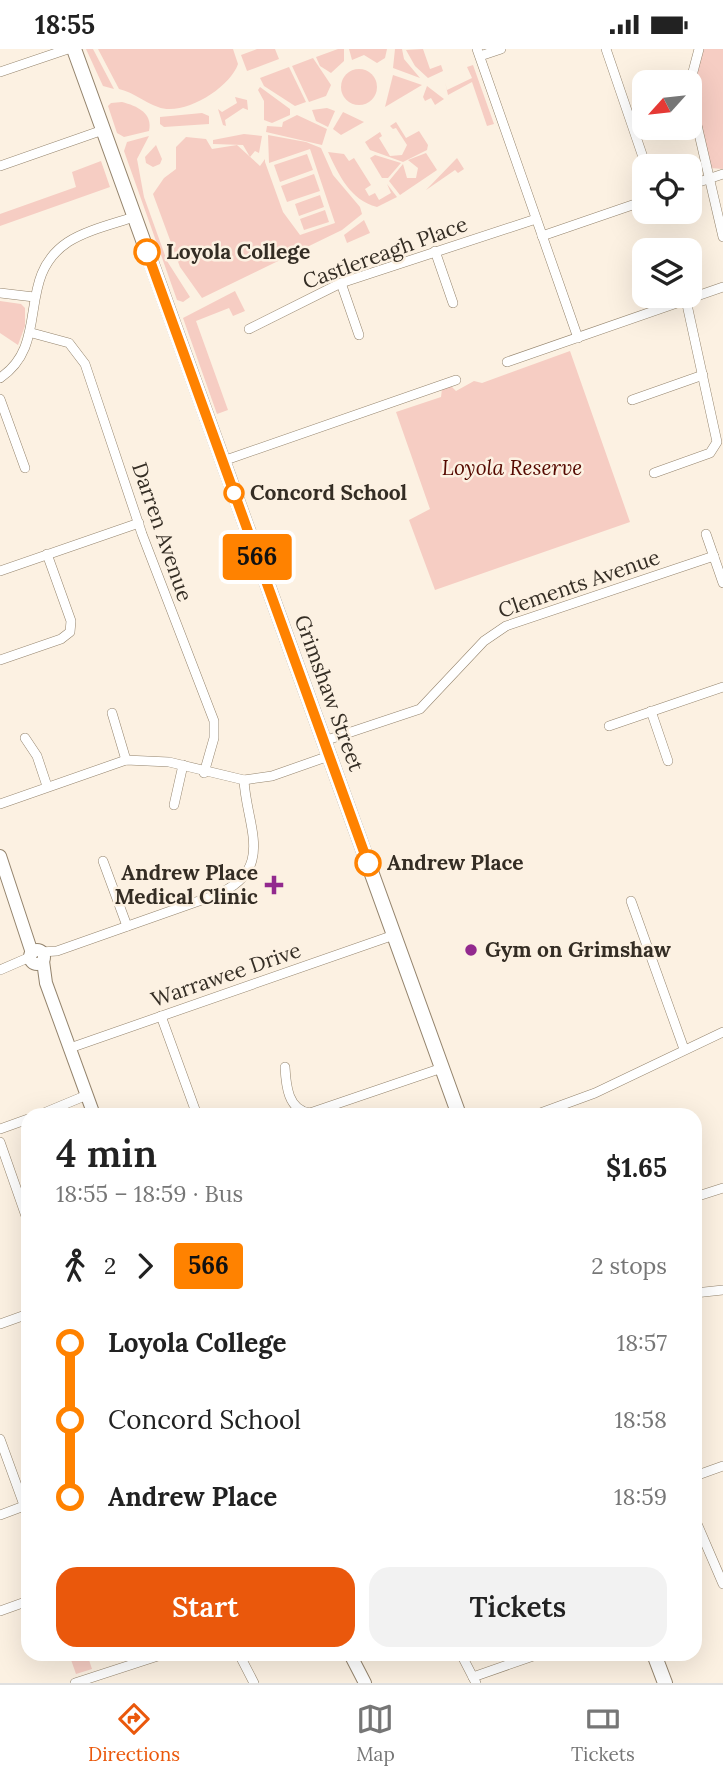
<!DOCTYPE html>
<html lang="en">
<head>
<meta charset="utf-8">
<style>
	:root { --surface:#fff; --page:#f2f2f2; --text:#222; --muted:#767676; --line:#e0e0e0; --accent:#ea580c }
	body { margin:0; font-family:Lora,serif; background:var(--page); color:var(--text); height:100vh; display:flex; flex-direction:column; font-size:26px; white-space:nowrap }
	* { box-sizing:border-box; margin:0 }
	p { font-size:23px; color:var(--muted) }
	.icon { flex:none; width:38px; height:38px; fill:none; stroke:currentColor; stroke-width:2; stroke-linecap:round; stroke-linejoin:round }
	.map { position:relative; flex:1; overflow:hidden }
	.panel { position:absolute; left:21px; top:1059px; width:681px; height:553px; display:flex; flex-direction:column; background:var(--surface); border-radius:21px; box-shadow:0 7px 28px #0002 }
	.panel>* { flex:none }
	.badge { padding:0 14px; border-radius:5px; font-size:24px; line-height:46px }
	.needle { width:46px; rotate:243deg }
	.buttons { position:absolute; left:632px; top:21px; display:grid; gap:14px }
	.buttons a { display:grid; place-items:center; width:70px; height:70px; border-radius:14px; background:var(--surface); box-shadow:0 7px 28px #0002; font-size:35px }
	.map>.badge { position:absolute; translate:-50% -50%; box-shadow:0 0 0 4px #fff }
	.legs { display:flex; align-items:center; gap:10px; height:77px; padding:0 35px; font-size:23px }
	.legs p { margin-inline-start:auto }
	.headline { display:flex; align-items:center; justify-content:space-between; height:119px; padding:0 35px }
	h1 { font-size:38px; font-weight:600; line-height:52px }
	.primary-button { display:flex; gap:14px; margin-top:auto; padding:14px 35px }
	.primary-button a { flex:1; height:80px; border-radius:21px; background:var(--accent); color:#fff; font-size:28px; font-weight:600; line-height:80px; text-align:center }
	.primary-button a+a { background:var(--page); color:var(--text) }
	ul { padding:0 35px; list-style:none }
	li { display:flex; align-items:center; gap:24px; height:77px; font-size:26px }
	li i { display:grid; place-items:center; width:10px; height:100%; margin:0 9px; background:currentColor }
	li i::after { content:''; width:18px; height:18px; margin:-9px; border:5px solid; border-radius:50%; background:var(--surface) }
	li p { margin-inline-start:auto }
	li:first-child i { background:linear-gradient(#0000 50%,currentColor 0) }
	li:last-child i { background:linear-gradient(currentColor 50%,#0000 0) }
	.status { display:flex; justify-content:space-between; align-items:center; height:49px; padding:0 35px; background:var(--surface); direction:ltr }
	.status svg { height:19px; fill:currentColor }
	.tabs { display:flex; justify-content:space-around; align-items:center; height:98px; border-top:2px solid var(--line); background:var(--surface); font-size:19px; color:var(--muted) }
	.tabs a { display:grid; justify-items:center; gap:4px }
	.tabs .selected { color:var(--accent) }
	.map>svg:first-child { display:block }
	.green { fill:#f6cdc3 }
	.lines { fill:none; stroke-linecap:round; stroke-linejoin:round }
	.street-casing { stroke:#94846d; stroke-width:10 }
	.secondary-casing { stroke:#94846d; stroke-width:14 }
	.primary-casing { stroke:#94846d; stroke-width:16 }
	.street { stroke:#fff; stroke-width:9 }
	.secondary { stroke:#fff; stroke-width:12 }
	.primary { stroke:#fff; stroke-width:14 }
	.line-1-casing { stroke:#fff; stroke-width:16 }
	.line-1 { stroke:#ff8200; stroke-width:10 }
	.stop-1-dot { fill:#fff; stroke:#ff8200; stroke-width:3.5 }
	.poi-dot { fill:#92298e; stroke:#fcf1e2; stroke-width:2.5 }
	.labels { text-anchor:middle; stroke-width:5; stroke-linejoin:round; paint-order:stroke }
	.stop-label { font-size:21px; font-weight:bold; fill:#342d24; stroke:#fcf1e2; text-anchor:start }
	.street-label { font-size:21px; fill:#342d24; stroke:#fcf1e2 }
	.park-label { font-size:21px; font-style:italic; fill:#550900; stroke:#fcf1e2 }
	.poi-label { font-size:21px; font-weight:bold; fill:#342d24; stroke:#fcf1e2; text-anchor:end }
</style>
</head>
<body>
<div class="status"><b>18:55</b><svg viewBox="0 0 49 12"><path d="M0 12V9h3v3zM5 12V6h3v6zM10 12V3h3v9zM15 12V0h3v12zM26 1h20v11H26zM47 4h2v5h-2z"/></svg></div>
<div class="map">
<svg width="723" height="1634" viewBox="0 0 723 1634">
	<rect width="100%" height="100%" fill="#fcf1e2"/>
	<!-- green -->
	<g class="green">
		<polygon points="86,0 93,0 114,40 103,37"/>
		<path d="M98,0H233L238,15C230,39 183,68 158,58C144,53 135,44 119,40Z"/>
		<polygon points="257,0 275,0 279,10 247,22 241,6"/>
		<polygon points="338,0 344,0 344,12 331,24 320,17 316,8"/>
		<polygon points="349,0 387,0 385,9 377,14 364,6 352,11"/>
		<polygon points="395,0 402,0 404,10 420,29 393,19"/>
		<polygon points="423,0 430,20 441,16 443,22 428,29 415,17 406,1"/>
		<polygon points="702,0 723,0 723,120 710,119 691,43"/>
		<polygon points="313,9 331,36 326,47 309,53 292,17"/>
		<polygon points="473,16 494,75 487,77 472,33 448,46 445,33 447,41 472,29 467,18"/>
		<polygon points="289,18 306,53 295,57 264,37 260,29"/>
		<circle cx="359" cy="38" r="18"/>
		<polygon points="393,26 422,36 385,58"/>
		<polygon points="427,37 444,50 435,56 431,49 425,52 423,48"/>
		<polygon points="260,38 290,60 290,66 272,74 264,71 264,52 258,41"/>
		<polygon points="235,48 247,51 248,61 243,59 225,71 226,77 223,76 218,60 222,63 237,54"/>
		<path d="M122,53C137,57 153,64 149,82L124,88L117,84L108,57L111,54Z"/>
		<polygon points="327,59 335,62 328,78 316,72 312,61"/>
		<polygon points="343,63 364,73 341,86 333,80"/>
		<polygon points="202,64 209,67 209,75 164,78 160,75 160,68"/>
		<polygon points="297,66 327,80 322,96 266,83 267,77 282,78 283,73"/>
		<polygon points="396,73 406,89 419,82 428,96 427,101 403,113 370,101 365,93 380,83 382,87 379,89 390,107 402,106 407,96 396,79 393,80 390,77"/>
		<polygon points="244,85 262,87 259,104 255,102 250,108 243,96 213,95 213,91"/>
		<polygon points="268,86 306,93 321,99 333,126 360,158 362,165 342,181 202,249 180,218 153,145 164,129 176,120 176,98 186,88 206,90 212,100 237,96 260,117 265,110 265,94 265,113 283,163 300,186 335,174 310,100 269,114"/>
		<polygon points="149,87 137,110 144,148 167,212 190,248 183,253 177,251 124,102 127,93"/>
		<polygon points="156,96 162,110 160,115 153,118 146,114 145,108"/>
		<path d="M328,103L344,105L349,112L354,109L371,136L365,140L369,147L375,144L379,151L391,144L387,135L397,148L377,158C350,151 339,126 328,103Z"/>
		<polygon points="426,104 437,121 400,146 389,132 403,115 407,129 416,129 418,119 408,111"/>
		<polygon points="307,105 313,121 280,133 274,116"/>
		<polygon points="375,106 401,114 388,129 382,129 370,109"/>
		<polygon points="457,109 464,120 458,124 455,121 426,141"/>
		<polygon points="101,112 110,138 0,177 0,165 76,138 72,123"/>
		<polygon points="314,125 320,142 287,153 281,137"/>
		<polygon points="320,146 324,158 299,167 295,155"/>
		<polygon points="325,161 329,173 304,181 300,170"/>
		<polygon points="364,171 370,184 347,194 344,186"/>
		<polygon points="235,242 245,262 233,267 229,259 196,272 228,361 217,365 183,269"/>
		<polygon points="0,252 21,255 25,259 25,277 18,296 0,284"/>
		<polygon points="570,302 630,473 435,541 409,471 430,460 396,363 441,348 442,340 451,337 456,342 474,332 482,334"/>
		<polygon points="69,1605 87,1605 92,1620 76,1625"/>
	</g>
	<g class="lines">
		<defs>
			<g id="street">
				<polyline points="477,0 578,289"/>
				<polyline points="606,0 646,117"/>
				<polyline points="480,7 501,0"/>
				<polyline points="0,23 68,0"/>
				<polyline points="690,34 699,0"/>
				<polyline points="690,46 723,188"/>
				<polyline points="0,117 103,81"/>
				<polyline points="690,136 723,125"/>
				<polyline points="542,187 644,152"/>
				<polyline points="435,202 453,254"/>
				<polyline points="341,234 359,286"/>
				<polyline points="0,244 34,248"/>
				<polyline points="249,280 341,234 536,170"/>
				<polyline points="32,284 69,294 85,315 142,485 214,672 214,689 204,724"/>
				<polyline points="507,313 723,238"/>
				<path d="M0,329C52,294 14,229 68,193C87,181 113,175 134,168"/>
				<polyline points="0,350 25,419"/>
				<polyline points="632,351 703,326"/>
				<polyline points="223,412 456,331"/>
				<polyline points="654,424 710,404 717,393 686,251"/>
				<polyline points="706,485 723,534"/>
				<polyline points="0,522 139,474"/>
				<polyline points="0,611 61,590 70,583 71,572 47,505"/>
				<polyline points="651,662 668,712"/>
				<polyline points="112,664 126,711"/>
				<polyline points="609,677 723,638"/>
				<polyline points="25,689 37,707 47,737"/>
				<polyline points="324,692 420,660 484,592 506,577 714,507"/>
				<polyline points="0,755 126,711 169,713 244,731 272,727 329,707"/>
				<polyline points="174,756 183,716"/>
				<polyline points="103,812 127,877"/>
				<polyline points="631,852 684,1000"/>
				<path d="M41,903L57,902L213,847C278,822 246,777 244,731"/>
				<polyline points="0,921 30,908"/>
				<polyline points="161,967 197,1066"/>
				<polyline points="70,999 394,886"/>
				<path d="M285,1018C286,1037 288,1061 310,1064L442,1019"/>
				<polyline points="39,1066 87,1046"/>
				<polyline points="535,1066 595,1044 723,983"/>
				<polyline points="0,1080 28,1070"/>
				<polyline points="0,1093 27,1170"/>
				<polyline points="695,1148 723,1139"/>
				<polyline points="695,1244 723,1241"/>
				<polyline points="0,1275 28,1265"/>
				<polyline points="0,1390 28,1467"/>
				<polyline points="695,1427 723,1417"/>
				<polyline points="0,1466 24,1457"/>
				<polyline points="695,1470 723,1535"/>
				<polyline points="0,1562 28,1552"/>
				<polyline points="239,1605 254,1634"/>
				<polyline points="461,1605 476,1634"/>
				<polyline points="473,1628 539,1605"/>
				<polyline points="75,1634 164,1605"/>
			</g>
			<g id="secondary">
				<polyline points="0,807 32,904"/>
				<circle cx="37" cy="908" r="7"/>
				<polyline points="43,912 46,934 94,1066"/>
				<polyline points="350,1605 365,1634"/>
			</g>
			<g id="primary">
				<polyline points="74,0 459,1066"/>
				<polyline points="654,1605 665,1634"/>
			</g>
		</defs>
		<!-- street casing -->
		<use href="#street" class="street-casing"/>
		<!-- secondary casing -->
		<use href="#secondary" class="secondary-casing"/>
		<!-- primary casing -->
		<use href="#primary" class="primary-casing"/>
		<!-- street -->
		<use href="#street" class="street"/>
		<!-- secondary -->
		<use href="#secondary" class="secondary"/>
		<!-- primary -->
		<use href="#primary" class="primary"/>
	</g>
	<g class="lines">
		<defs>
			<polyline id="line-1" points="147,203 368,814"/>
		</defs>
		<!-- line-1 casing -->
		<use href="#line-1" class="line-1-casing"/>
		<!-- line-1 -->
		<use href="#line-1" class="line-1"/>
	</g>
	<!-- markers -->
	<g class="stop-1-dot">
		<circle cx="147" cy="203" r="12"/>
		<circle cx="234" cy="444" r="9"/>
		<circle cx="368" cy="814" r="12"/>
	</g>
	<g class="poi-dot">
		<path d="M270.5 825.5h7v7h7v7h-7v7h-7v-7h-7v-7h7z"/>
		<circle cx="471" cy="901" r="7"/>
	</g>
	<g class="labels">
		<!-- stop labels -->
		<g class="stop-label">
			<text x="166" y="210">Loyola College</text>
			<text x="250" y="451">Concord School</text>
			<text x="387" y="821">Andrew Place</text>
		</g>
		<!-- street labels -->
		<g class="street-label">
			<text transform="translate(385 204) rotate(-20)" y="7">Castlereagh Place</text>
			<text transform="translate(162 483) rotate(71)" y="7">Darren Avenue</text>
			<text transform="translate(579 535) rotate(-19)" y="7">Clements Avenue</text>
			<text transform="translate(329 644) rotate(70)" y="7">Grimshaw Street</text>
			<text transform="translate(226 926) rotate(-19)" y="7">Warrawee Drive</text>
		</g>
		<!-- park labels -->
		<g class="park-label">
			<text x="512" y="426">Loyola Reserve</text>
		</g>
		<!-- poi labels -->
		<g class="poi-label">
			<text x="258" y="831">Andrew Place<tspan x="258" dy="24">Medical Clinic</tspan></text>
			<text x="485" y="908" text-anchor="start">Gym on Grimshaw</text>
		</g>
	</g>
</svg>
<div class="buttons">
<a><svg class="needle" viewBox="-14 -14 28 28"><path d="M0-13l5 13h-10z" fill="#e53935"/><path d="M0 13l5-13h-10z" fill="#767676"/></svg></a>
<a><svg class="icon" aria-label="locate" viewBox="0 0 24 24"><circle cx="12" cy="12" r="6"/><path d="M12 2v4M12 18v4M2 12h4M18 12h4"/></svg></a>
<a><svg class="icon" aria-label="layers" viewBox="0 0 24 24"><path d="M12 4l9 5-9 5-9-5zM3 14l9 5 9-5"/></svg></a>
</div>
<b class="badge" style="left:257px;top:508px;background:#ff8200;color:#111">566</b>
<section class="panel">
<div class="headline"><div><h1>4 min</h1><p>18:55 – 18:59 · Bus</p></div><b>$1.65</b></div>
<div class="legs"><svg class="icon" aria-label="walk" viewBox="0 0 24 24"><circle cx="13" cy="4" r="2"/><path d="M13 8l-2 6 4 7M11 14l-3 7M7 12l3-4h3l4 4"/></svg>2<svg class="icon" aria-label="forward" viewBox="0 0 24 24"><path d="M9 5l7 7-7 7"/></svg><b class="badge" style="background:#ff8200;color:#111">566</b><p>2 stops</p></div>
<ul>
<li><i style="color:#ff8200"></i><b>Loyola College</b><p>18:57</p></li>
<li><i style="color:#ff8200"></i><span>Concord School</span><p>18:58</p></li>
<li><i style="color:#ff8200"></i><b>Andrew Place</b><p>18:59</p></li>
</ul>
<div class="primary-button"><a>Start</a><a>Tickets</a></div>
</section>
</div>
<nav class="tabs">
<a class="selected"><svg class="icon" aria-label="directions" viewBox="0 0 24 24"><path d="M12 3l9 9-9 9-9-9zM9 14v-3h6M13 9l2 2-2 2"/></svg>Directions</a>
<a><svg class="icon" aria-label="map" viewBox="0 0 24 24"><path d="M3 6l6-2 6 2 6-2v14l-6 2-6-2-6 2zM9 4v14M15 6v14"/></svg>Map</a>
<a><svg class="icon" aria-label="tickets" viewBox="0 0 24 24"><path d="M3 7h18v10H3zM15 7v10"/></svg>Tickets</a>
</nav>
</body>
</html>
